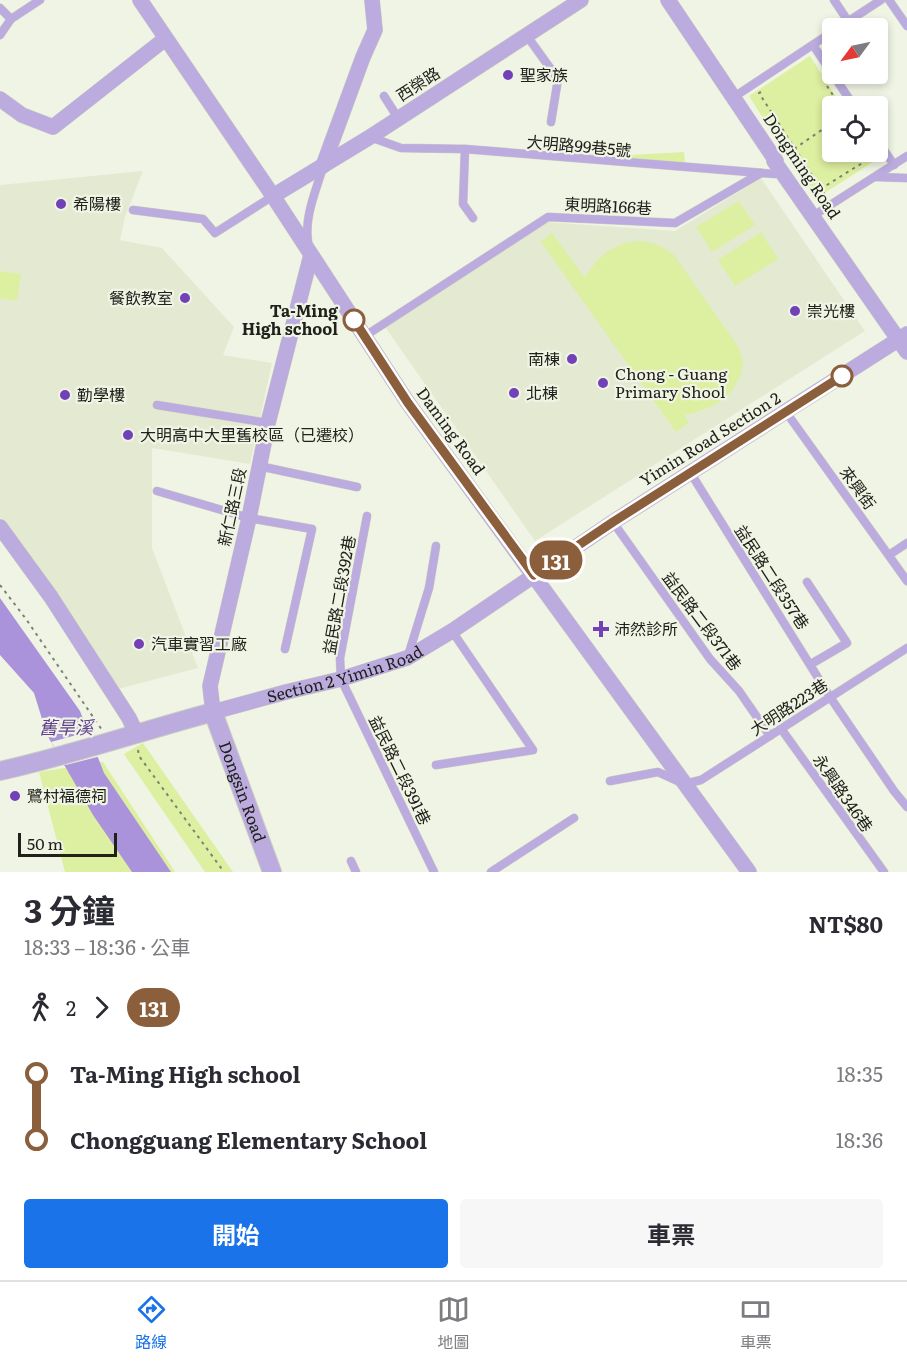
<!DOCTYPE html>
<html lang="zh-TW">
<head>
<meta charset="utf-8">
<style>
	:root { --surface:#fff; --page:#f7f7f7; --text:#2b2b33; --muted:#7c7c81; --line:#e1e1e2; --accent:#1a73e8 }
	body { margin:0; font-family:Literata,"Noto Sans TC",serif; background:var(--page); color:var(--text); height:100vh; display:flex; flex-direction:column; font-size:22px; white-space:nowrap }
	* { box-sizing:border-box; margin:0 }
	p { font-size:20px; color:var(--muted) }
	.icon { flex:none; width:33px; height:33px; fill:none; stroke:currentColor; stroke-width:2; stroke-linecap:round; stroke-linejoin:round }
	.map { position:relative; height:872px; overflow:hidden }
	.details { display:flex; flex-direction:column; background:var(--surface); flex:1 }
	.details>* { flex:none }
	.badge { padding:0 12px; border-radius:20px; font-size:21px; line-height:39px }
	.needle { width:39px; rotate:237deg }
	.fabs { position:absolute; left:822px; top:18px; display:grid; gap:12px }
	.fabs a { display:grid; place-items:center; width:66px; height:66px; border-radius:6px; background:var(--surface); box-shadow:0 3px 9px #0003; font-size:30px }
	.scale { position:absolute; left:18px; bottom:15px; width:99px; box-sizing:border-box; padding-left:6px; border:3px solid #20211b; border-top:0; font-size:16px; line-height:21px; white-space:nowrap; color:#20211b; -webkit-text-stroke:4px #f0f4e4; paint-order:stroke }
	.map>.badge { position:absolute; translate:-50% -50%; box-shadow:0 0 0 3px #fff }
	.legs { display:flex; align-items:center; gap:9px; height:66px; padding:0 24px; font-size:20px }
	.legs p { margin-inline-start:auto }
	.summary { display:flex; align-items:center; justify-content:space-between; height:102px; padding:0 24px }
	h1 { font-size:33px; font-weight:700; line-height:45px }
	.action { display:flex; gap:12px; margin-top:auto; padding:12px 24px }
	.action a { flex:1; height:69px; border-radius:6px; background:var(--accent); color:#fff; font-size:24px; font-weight:700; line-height:69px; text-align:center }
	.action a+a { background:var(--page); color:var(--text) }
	ul { padding:0 24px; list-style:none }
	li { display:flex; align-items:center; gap:21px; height:66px; font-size:22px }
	li i { display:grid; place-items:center; width:9px; height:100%; margin:0 8px; background:currentColor }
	li i::after { content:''; width:15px; height:15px; margin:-8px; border:4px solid; border-radius:50%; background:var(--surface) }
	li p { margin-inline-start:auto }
	li:first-child i { background:linear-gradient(#0000 50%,currentColor 0) }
	li:last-child i { background:linear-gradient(currentColor 50%,#0000 0) }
	.tabs { display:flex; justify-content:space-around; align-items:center; height:84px; border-top:2px solid var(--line); background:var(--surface); font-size:16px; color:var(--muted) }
	.tabs a { display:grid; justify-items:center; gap:3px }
	.tabs .current { color:var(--accent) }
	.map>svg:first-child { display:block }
	.built { fill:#e4ead2 }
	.green { fill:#ddefa0 }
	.water { fill:#aa93da }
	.pier { fill:#f0f4e4 }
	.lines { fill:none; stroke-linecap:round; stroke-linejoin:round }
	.service-casing { stroke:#cbcec0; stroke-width:9 }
	.minor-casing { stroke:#cbcec0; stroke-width:16 }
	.tertiary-casing { stroke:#cbcec0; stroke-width:20 }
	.path { stroke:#7f8177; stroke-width:2; stroke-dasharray:3 4.5; stroke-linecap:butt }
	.service { stroke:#bbabdf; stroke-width:8 }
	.minor { stroke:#bbabdf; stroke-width:15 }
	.tertiary { stroke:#bbabdf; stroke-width:18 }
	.line-1-casing { stroke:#fff; stroke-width:14 }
	.line-1 { stroke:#8b5e3c; stroke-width:9 }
	.poi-dot { fill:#7240b7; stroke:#f0f4e4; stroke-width:2 }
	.stop-1-dot { fill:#fff; stroke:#8b5e3c; stroke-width:3 }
	.labels { text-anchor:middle; stroke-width:4.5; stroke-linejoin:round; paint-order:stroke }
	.poi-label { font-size:16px; fill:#20211b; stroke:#f0f4e4; text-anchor:start }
	.street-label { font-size:16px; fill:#20211b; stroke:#f0f4e4 }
	.stop-label { font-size:16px; font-weight:bold; fill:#20211b; stroke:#f0f4e4; text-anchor:end }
	.water-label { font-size:18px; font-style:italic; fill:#603f93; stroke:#f0f4e4 }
</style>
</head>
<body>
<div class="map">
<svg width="907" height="872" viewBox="0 0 907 872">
	<rect width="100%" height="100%" fill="#f0f4e4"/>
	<!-- built -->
	<g class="built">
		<polygon points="143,171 125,217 120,240 162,248 234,327 223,355 272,363 250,464 152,448 152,548 198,668 118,689 38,566 0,517 0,185"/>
		<polygon points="761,178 865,331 535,541 385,327 545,222 675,231"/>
	</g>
	<!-- green -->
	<g class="green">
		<polygon points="810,56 842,106 832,106 832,152 871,152 876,160 815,199 749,96"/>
		<polygon points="684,152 685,164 612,158 612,156"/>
		<polygon points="739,201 755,225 712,252 696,227"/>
		<polygon points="761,232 778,259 735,286 718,260"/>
		<path d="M552,233L585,278C603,243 642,228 674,255L739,348C740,353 742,358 743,362C743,366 741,372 740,376C730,401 708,410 684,415L689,423L676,432L541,242Z"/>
		<polygon points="0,271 21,274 17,301 0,298"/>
		<polygon points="143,743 233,872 205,872 124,754"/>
		<polygon points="103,762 175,872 65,872 39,772"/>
	</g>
	<!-- water -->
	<polygon class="water" points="0,598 80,711 104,773 171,872 132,872 93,815 47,735 34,693 0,655"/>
	<!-- pier -->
	<polygon class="pier" points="91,731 101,756 66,765 51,742"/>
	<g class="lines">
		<defs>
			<g id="service">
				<polyline points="834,0 848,21"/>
				<polyline points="889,0 907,26"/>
				<polyline points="0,8 11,19"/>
				<polyline points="838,28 881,0"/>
				<polyline points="0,35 11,19 40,0"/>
				<polyline points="527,36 558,79 551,122"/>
				<polyline points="813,45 854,106"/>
				<polyline points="384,96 398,118"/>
				<polyline points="734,97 832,32"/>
				<polyline points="370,137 401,148 465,149 775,174 775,166"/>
				<polyline points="878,141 894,165"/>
				<polyline points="465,149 463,204 473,218"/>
				<polyline points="876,177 907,178"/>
				<polyline points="133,210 203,219 215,233 273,196"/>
				<polyline points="813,216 907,156"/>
				<path d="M308,242C304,217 316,191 323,167"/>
				<polyline points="365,336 548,217 675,223 761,173"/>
				<polyline points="157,405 268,423"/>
				<polyline points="786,412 907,581"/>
				<polyline points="259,466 357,487"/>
				<polyline points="690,472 830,697 894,791 907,807"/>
				<polyline points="157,491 249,518 312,529 285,649"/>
				<polyline points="367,516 340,658 341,679 434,872"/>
				<polyline points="613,522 710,659 739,691 770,736"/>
				<polyline points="889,555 907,543"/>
				<polyline points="807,582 847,643 811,664"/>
				<polyline points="408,656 429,588 436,546"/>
				<polyline points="782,730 884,872"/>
				<polyline points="436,765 533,750 452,631"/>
				<polyline points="610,781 658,772 684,784 701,780 907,648"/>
				<polyline points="351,861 356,872"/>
				<polyline points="491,872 574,818"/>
			</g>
			<g id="minor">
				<polyline points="140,0 273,196 408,403 749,872"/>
				<polyline points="668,0 776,161 774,161 907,352"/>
				<polyline points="0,99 22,115 53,127 165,39"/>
				<polyline points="323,166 363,57 375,30 372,0"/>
				<polyline points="273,196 370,137 581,0"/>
				<path id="s1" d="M311,255L268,423L249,518L210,686L213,712L286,692L341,679L407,658L452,631L613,522L907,334"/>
				<polyline points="0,527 51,597 129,718 136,733"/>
			</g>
			<g id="tertiary">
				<path id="s2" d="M0,771C72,755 142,731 213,712L272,872"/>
			</g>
		</defs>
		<!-- service casing -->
		<use href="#service" class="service-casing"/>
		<!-- minor casing -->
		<use href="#minor" class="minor-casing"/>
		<!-- tertiary casing -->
		<use href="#tertiary" class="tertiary-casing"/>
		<!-- path -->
		<g class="path">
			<polyline points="827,86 840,106"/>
			<polyline points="761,92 759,93 825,195"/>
			<polyline points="788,153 832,123"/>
			<polyline points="814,193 872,157 868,152"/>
			<polyline points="0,585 26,619 102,730"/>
			<polyline points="138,750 139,756 224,872"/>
		</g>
		<!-- service -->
		<use href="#service" class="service"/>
		<!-- minor -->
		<use href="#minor" class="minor"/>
		<!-- tertiary -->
		<use href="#tertiary" class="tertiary"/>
	</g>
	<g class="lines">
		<defs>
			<polyline id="line-1" points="354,320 408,403 534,575 613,522 842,376"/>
		</defs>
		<!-- line-1 casing -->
		<use href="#line-1" class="line-1-casing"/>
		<!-- line-1 -->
		<use href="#line-1" class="line-1"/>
	</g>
	<!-- markers -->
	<g class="poi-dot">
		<circle cx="508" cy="75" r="6"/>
		<circle cx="61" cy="204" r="6"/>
		<circle cx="185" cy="298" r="6"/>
		<circle cx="795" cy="311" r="6"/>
		<circle cx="572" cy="359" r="6"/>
		<circle cx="603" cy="383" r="6"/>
		<circle cx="514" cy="393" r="6"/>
		<circle cx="65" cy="395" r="6"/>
		<circle cx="128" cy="435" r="6"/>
		<path d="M598 620h6v6h6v6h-6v6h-6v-6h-6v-6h6z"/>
		<circle cx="139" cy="644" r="6"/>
		<circle cx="15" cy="796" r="6"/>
	</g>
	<g class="stop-1-dot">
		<circle cx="354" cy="320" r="10"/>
		<circle cx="842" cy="376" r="10"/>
	</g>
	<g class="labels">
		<!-- poi labels -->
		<g class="poi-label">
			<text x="520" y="81">聖家族</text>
			<text x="73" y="210">希陽樓</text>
			<text x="173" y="304" text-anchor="end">餐飲教室</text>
			<text x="807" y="317">崇光樓</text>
			<text x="560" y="365" text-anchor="end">南棟</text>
			<text x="615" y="380">Chong - Guang<tspan x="615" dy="18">Primary Shool</tspan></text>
			<text x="526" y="399">北棟</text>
			<text x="77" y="401">勤學樓</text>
			<text x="140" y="441">大明高中大里舊校區（已遷校）</text>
			<text x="614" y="635">沛然診所</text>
			<text x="151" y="650">汽車實習工廠</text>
			<text x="27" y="802">鷺村福德祠</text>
		</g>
		<!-- street labels -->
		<g class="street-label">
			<text transform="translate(418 84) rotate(-33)" y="6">西榮路</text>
			<text transform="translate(579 146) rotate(5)" y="6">大明路99巷5號</text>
			<text transform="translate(802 166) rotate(56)" y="6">Dongming Road</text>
			<text transform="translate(608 206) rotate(3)" y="6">東明路166巷</text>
			<text transform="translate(451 431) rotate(54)" y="6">Daming Road</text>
			<text transform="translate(710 439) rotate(-32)" y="6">Yimin Road Section 2</text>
			<text transform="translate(858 488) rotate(54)" y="6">來興街</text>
			<text transform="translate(232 507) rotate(-78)" y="6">新仁路三段</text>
			<text transform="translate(772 577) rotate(57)" y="6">益民路二段357巷</text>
			<text transform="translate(339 595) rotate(-80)" y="6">益民路二段392巷</text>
			<text transform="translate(702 621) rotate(53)" y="6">益民路二段371巷</text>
			<text dy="6" stroke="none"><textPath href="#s1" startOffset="606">Section 2 Yimin Road</textPath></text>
			<text transform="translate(789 707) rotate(-33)" y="6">大明路223巷</text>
			<text transform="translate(400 770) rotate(64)" y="6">益民路二段391巷</text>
			<text dy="6" stroke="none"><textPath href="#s2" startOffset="306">Dongsin Road</textPath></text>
			<text transform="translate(843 793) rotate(55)" y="6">永興路346巷</text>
		</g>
		<!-- stop labels -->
		<g class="stop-label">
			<text x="338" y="317">Ta-Ming<tspan x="338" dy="18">High school</tspan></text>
		</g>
		<!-- water labels -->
		<g class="water-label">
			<text x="66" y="734">舊旱溪</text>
		</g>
	</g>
</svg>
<div class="fabs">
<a><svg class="needle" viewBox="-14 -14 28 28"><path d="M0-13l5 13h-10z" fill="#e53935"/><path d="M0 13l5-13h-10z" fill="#7c7c81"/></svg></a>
<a><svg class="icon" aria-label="locate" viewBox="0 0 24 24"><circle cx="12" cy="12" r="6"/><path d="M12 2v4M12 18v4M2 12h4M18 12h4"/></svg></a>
</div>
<div class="scale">50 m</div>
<b class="badge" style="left:556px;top:560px;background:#8b5e3c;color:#fff">131</b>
</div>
<section class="details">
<div class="summary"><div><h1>3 分鐘</h1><p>18:33 – 18:36 · 公車</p></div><b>NT$80</b></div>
<div class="legs"><svg class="icon" aria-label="walk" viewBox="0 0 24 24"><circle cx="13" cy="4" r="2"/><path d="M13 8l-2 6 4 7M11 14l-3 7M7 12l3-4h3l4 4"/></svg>2<svg class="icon" aria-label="forward" viewBox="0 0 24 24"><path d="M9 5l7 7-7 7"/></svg><b class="badge" style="background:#8b5e3c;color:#fff">131</b></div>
<ul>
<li><i style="color:#8b5e3c"></i><b>Ta-Ming High school</b><p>18:35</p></li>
<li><i style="color:#8b5e3c"></i><b>Chongguang Elementary School</b><p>18:36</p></li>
</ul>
<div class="action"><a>開始</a><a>車票</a></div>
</section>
<nav class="tabs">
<a class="current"><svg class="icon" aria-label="directions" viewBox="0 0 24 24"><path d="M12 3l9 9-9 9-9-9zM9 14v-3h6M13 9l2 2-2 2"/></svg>路線</a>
<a><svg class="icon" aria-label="map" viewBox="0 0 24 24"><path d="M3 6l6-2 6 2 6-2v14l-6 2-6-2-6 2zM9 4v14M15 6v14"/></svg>地圖</a>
<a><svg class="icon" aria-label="tickets" viewBox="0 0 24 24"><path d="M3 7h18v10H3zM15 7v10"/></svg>車票</a>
</nav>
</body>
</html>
